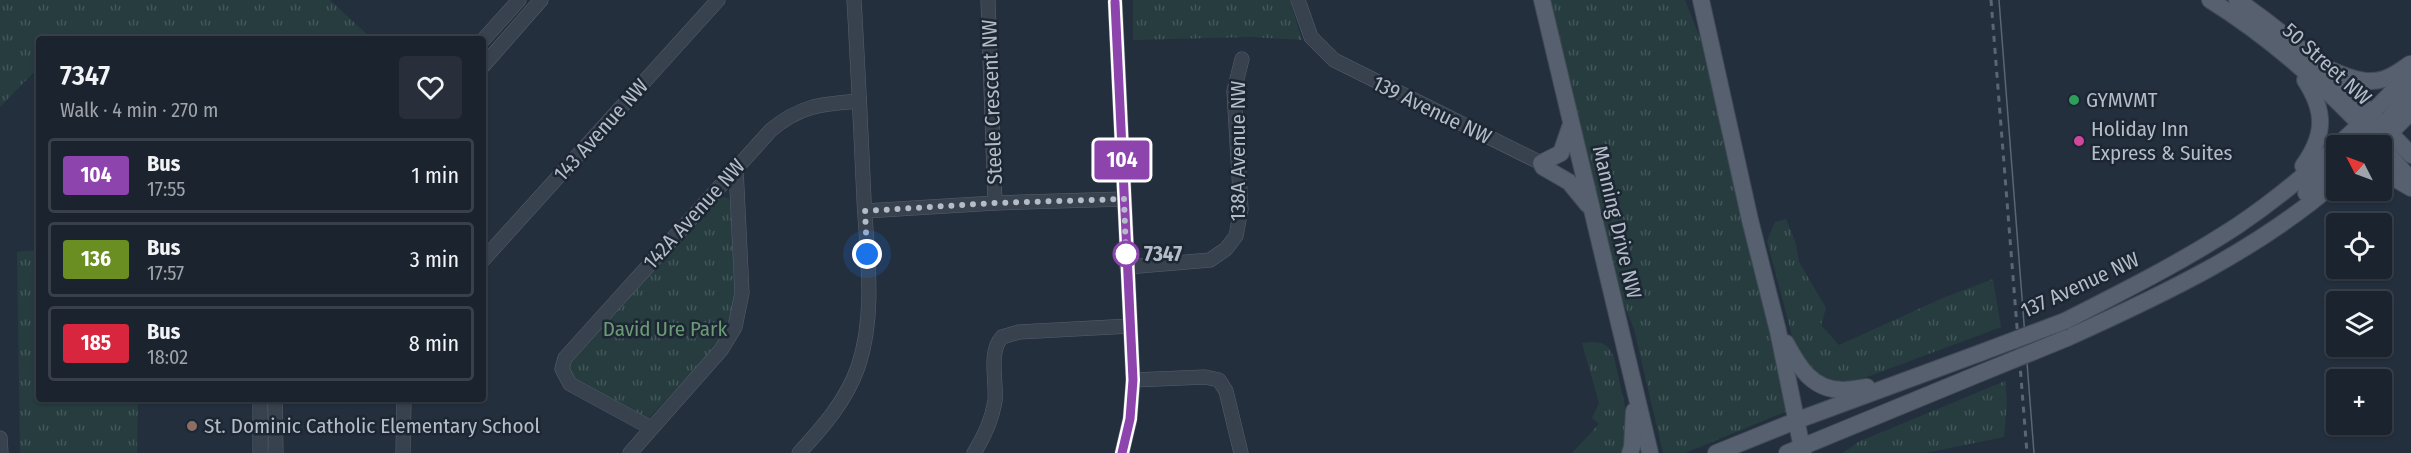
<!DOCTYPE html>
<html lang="en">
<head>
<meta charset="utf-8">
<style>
	:root { --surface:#1b232e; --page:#282f3a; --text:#f1f3f6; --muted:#a0a4aa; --line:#39404a }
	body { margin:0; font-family:"Fira Sans Condensed",sans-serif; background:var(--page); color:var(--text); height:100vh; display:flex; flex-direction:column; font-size:22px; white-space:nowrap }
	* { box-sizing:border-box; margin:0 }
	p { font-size:20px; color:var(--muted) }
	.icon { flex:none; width:33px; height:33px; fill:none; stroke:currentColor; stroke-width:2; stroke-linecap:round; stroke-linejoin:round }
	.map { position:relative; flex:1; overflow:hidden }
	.side { position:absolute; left:36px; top:36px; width:450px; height:366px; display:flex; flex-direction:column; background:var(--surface); border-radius:6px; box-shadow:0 2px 4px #0004,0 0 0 2px var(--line) }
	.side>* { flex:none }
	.badge { padding:0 12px; border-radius:4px; font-size:21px; line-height:39px }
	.needle { width:39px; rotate:312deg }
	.tools { position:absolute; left:2326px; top:135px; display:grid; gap:12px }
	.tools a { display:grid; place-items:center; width:66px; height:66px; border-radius:6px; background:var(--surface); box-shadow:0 2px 4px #0004,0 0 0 2px var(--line); font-size:30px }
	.you { position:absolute; width:30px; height:30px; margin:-15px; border:4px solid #fff; border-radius:50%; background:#1a73e8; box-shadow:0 0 0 9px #1a73e833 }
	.map>.badge { position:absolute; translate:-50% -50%; box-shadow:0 0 0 3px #fff }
	.round { display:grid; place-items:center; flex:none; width:63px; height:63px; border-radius:6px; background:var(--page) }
	.headline { display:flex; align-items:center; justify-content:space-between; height:102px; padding:0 24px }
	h1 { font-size:28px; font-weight:600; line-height:45px }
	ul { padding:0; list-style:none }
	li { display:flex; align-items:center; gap:18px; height:75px; margin:0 12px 9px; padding:0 12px; border:3px solid var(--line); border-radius:6px }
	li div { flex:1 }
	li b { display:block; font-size:22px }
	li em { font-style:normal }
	li .badge { min-width:66px; font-weight:700; text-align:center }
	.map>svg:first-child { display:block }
	.grass { fill:url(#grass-tufts) }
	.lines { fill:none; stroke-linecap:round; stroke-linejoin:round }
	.minor-casing { stroke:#565f6c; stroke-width:15 }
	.major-casing { stroke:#414a57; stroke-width:18 }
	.minor { stroke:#38414e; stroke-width:14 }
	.major { stroke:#56606e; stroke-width:16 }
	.tram { stroke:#5a6575; stroke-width:1.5 }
	.rail { stroke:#5a6575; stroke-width:3; stroke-dasharray:6 6; stroke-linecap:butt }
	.major-bridge-casing { stroke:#414a57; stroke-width:18; stroke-linecap:butt }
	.major-bridge { stroke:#56606e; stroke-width:16 }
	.line-casing { stroke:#fff; stroke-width:14 }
	.line { stroke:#8e44ad; stroke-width:9 }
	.walk { stroke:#b4bcc9; stroke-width:6; stroke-dasharray:0 10.8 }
	.leisure-dot { fill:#2e9e5b; stroke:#1d2633; stroke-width:2 }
	.hotel-dot { fill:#d1479c; stroke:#1d2633; stroke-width:2 }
	.stop-dot { fill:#fff; stroke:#8e44ad; stroke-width:3 }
	.education-dot { fill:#8d6e63; stroke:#1d2633; stroke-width:2 }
	.labels { text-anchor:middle; stroke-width:5; stroke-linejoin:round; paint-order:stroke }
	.street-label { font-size:21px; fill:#b4bcc9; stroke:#1d2633 }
	.poi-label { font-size:21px; fill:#b4bcc9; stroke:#1d2633; text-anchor:start }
	.stop-label { font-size:21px; font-weight:bold; fill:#b4bcc9; stroke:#1d2633; text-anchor:start }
	.park-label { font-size:21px; fill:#6b9a76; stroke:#1d2633 }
</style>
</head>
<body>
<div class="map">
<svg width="2411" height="453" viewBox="0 0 2411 453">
	<defs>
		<pattern id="grass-tufts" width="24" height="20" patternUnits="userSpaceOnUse" patternTransform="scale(1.5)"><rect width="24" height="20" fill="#263c3f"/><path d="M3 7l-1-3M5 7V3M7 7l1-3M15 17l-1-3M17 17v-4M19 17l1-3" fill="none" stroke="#435659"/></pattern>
	</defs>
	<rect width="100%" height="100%" fill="#242f3e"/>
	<!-- grass -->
	<g class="grass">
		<polygon points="0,0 330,0 372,39 39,39 39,67 0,107"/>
		<polygon points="1133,0 1290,0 1302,40 1251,37 1133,40"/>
		<polygon points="1547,0 1685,0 1704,48 1784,383 1787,411 1685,453 1663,453 1634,329 1611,273"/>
		<polygon points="722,196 729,199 733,206 735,309 729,327 720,342 649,418 645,418 577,382 569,371 570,360 716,198"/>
		<path d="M1786,219L1796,244L1799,262L1826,308L1821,325L1839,345L1945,297L1993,279L2001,327L1867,377C1856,380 1845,383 1833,381C1826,379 1822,376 1815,377L1797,354L1767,241L1775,222Z"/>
		<polygon points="39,250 39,399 138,399 137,453 20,453 17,252"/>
		<polygon points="1593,342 1602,343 1608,347 1614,357 1628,420 1624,453 1572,453 1599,424 1592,418 1599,403 1582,343"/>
		<polygon points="2005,381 2007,402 2004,437 1925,453 1843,453 1858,442"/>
	</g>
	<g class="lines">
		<defs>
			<g id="minor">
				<polyline points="988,0 995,203"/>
				<polyline points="1115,0 1133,380 1130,419 1122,453"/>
				<polyline points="1298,0 1311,37 1334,60 1541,163"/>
				<polyline points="483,40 519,0"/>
				<polyline points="483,66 541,0"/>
				<polyline points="865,211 995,203 1124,199"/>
				<polyline points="483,260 718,0"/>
				<polyline points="1127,267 1210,260 1226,249 1236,236 1241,209 1234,91 1242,59"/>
				<polyline points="1133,380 1205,377 1219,380 1226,391 1241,453"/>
				<polyline points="260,399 260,453"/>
				<polyline points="275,399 276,453"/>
				<path d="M651,428L570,384L562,369L565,358L771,130C801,105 822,104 859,101"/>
				<polyline points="0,438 1,453"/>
				<polyline points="403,453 404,399"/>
				<polyline points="630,453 721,350 735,327 742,293 736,168"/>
				<path d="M799,453C823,427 846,401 858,367C876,315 867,255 864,200C861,133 858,67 854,0"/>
				<path d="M974,453C984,437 992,419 995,401C997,382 988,352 1002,337L1019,332L1130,326"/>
			</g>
			<g id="major">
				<polyline points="1542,0 1650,453"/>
				<polyline points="1701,0 1750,220 1778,331 1803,453"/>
				<path d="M2210,0C2273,39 2331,92 2381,146"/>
				<path d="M2237,0C2301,44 2358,98 2411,155"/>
				<path d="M2331,70C2351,79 2373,87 2393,75C2399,72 2404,68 2410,64"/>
				<polyline points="1570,127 1561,153 1541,163 1543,167 1569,182 1588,205"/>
				<polyline points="2381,134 2383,126 2411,91"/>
				<polyline points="2384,139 2411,112"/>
				<polyline points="2355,146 2368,132 2372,123"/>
				<polyline points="2382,147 2411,180"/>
				<path d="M2303,166C2325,135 2326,112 2305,80"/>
				<polyline points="2382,175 2392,177 2411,188"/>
				<polyline points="2306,193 2337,164"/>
				<path d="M2065,321C2124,291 2182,262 2237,226C2301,183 2359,128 2411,72"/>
				<path d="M2067,338C2162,295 2258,250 2337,181"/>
				<path d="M1786,343C1799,367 1812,390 1843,390C1851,390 1859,388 1867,387"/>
				<polyline points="1630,453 1632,447 1634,411"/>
				<polyline points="1716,453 1798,420 1980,353"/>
				<polyline points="1787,453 1981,373"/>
			</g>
		</defs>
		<!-- minor casing -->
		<use href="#minor" class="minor-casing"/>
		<!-- major casing -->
		<use href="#major" class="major-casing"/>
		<!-- minor -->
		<use href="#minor" class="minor"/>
		<!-- major -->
		<use href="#major" class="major"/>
		<!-- tram -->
		<polyline class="tram" points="1999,0 2034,453"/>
		<!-- rail -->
		<polyline class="rail" points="1991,0 2027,453"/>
		<defs>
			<g id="major-bridge">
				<polyline points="1980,353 2065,321"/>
				<polyline points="1981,373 2067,338"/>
			</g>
		</defs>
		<!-- major-bridge casing -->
		<use href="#major-bridge" class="major-bridge-casing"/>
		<!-- major-bridge -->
		<use href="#major-bridge" class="major-bridge"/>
	</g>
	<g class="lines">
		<defs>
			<polyline id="line" points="1115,2 1133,380 1130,419 1122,453"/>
		</defs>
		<!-- line casing -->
		<use href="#line" class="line-casing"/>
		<!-- line -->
		<use href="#line" class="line"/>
		<!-- walk -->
		<polyline class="walk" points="867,254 865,211 995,203 1124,199 1126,254"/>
	</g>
	<!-- markers -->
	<circle class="leisure-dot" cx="2074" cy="100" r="6"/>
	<circle class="hotel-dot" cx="2079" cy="141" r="6"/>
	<circle class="stop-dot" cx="1126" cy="254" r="12"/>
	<circle class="education-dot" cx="192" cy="426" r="6"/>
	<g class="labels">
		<!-- street labels -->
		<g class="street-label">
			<text transform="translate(2327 64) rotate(42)" y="7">50 Street NW</text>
			<text transform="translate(992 102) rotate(-92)" y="7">Steele Crescent NW</text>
			<text transform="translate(1432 110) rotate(26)" y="7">139 Avenue NW</text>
			<text transform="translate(601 130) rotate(-48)" y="7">143 Avenue NW</text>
			<text transform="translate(1238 151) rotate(-90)" y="7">138A Avenue NW</text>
			<text transform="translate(694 214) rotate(-48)" y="7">142A Avenue NW</text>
			<text transform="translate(1617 222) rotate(77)" y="7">Manning Drive NW</text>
			<text transform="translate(2080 285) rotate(-25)" y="7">137 Avenue NW</text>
		</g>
		<!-- poi labels -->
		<g class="poi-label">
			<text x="2086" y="107">GYMVMT</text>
			<text x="2091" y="136">Holiday Inn<tspan x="2091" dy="24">Express &amp; Suites</tspan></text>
			<text x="204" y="433">St. Dominic Catholic Elementary School</text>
		</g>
		<!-- stop labels -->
		<g class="stop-label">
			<text x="1144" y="261">7347</text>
		</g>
		<!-- park labels -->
		<g class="park-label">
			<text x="665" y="336">David Ure Park</text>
		</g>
	</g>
</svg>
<div class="tools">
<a><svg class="needle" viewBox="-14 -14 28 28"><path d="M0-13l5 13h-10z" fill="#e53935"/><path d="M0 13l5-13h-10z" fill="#a0a4aa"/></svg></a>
<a><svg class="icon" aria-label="locate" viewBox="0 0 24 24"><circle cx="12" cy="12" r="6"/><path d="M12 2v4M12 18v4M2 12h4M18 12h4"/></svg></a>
<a><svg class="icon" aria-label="layers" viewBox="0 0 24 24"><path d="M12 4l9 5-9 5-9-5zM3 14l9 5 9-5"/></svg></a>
<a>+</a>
</div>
<div class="you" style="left:867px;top:254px"></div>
<b class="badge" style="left:1122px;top:160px;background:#8e44ad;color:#fff">104</b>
<section class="side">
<div class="headline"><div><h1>7347</h1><p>Walk · 4 min · 270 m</p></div><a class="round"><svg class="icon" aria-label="heart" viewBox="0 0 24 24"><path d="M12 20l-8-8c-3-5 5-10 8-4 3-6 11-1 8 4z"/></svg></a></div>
<ul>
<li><span class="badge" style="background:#8e44ad;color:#fff">104</span><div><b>Bus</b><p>17:55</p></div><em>1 min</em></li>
<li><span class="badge" style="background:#6b8e23;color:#fff">136</span><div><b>Bus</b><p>17:57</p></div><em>3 min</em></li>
<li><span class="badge" style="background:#d7263d;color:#fff">185</span><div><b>Bus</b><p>18:02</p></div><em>8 min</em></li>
</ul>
</section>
</div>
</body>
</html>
